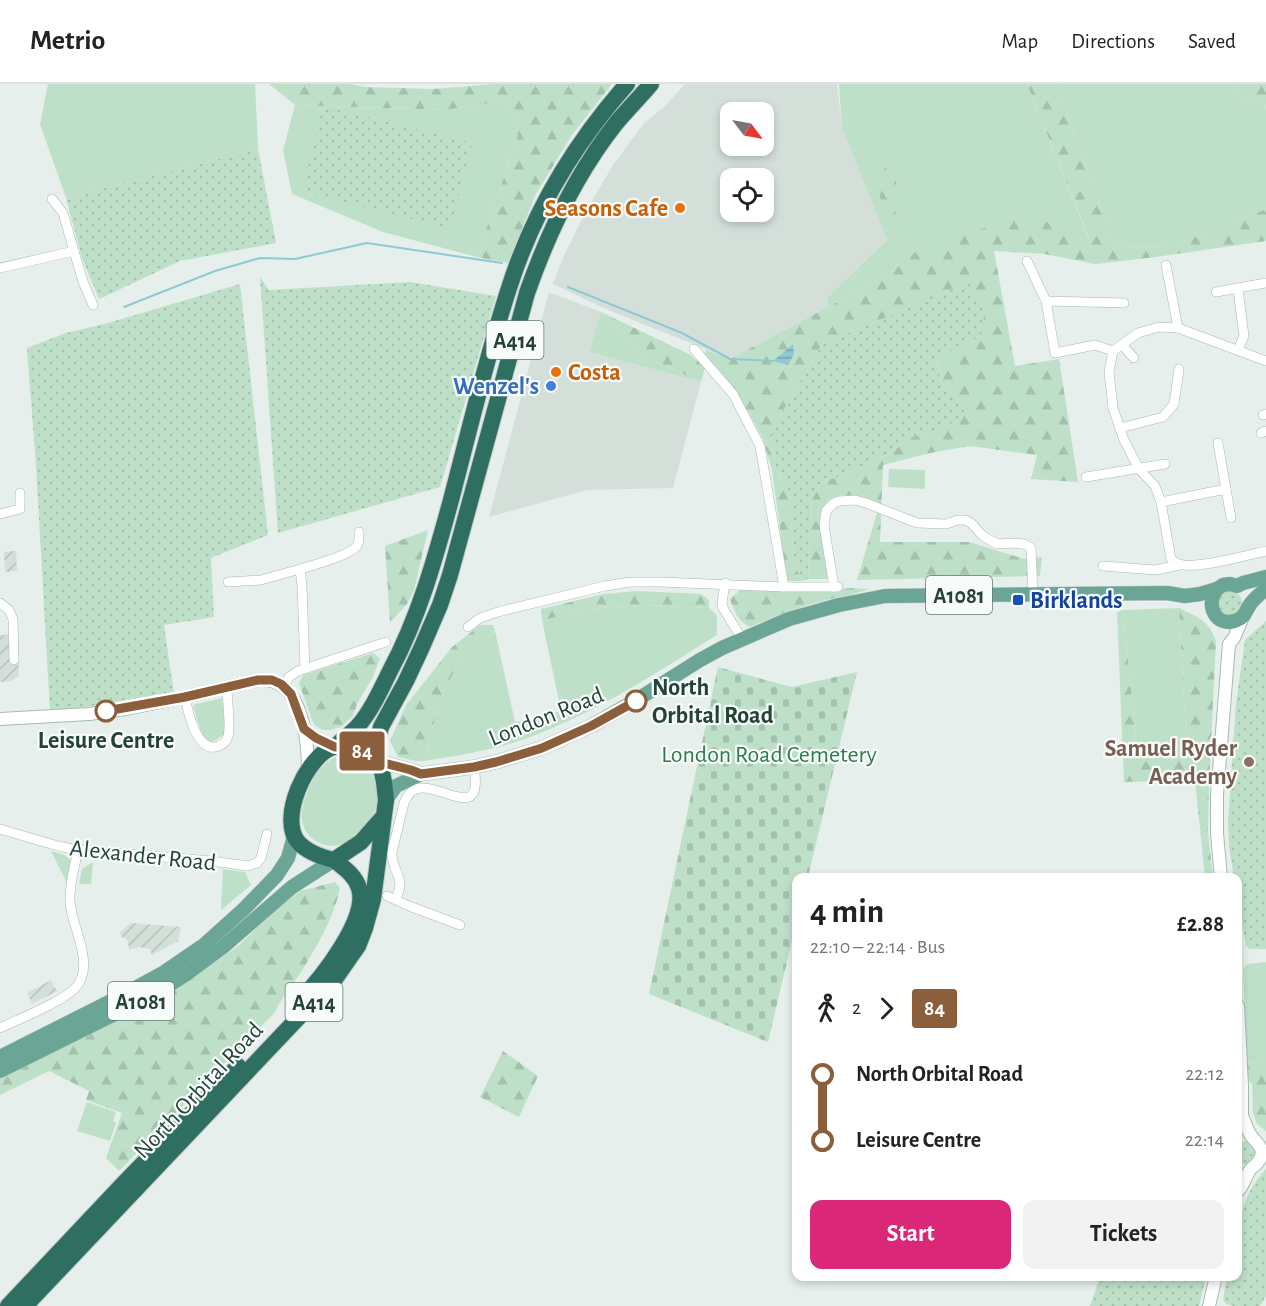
<!DOCTYPE html>
<html lang="en">
<head>
<meta charset="utf-8">
<style>
	:root { --surface:#fff; --page:#f2f2f2; --text:#222; --muted:#767676; --line:#e0e0e0; --accent:#db2777 }
	body { margin:0; font-family:"Alegreya Sans",sans-serif; background:var(--page); color:var(--text); height:100vh; display:flex; flex-direction:column; font-size:22px; white-space:nowrap }
	* { box-sizing:border-box; margin:0 }
	p { font-size:20px; color:var(--muted) }
	.icon { flex:none; width:33px; height:33px; fill:none; stroke:currentColor; stroke-width:2; stroke-linecap:round; stroke-linejoin:round }
	.map { position:relative; flex:1; overflow:hidden }
	.details { position:absolute; left:792px; top:789px; width:450px; height:408px; display:flex; flex-direction:column; background:var(--surface); border-radius:12px; box-shadow:0 3px 9px #0003 }
	.details>* { flex:none }
	.badge { padding:0 12px; border-radius:4px; font-size:21px; line-height:39px }
	.needle { width:39px; rotate:122deg }
	.tools { position:absolute; left:720px; top:18px; display:grid; gap:12px }
	.tools a { display:grid; place-items:center; width:54px; height:54px; border-radius:12px; background:var(--surface); box-shadow:0 3px 9px #0003; font-size:30px }
	.map>.badge { position:absolute; translate:-50% -50%; box-shadow:0 0 0 3px #fff }
	.legs { display:flex; align-items:center; gap:9px; height:66px; padding:0 18px; font-size:20px }
	.legs p { margin-inline-start:auto }
	.overview { display:flex; align-items:center; justify-content:space-between; height:102px; padding:0 18px }
	h1 { font-size:33px; font-weight:600; line-height:45px }
	.action { display:flex; gap:12px; margin-top:auto; padding:12px 18px }
	.action a { flex:1; height:69px; border-radius:12px; background:var(--accent); color:#fff; font-size:24px; font-weight:600; line-height:69px; text-align:center }
	.action a+a { background:var(--page); color:var(--text) }
	ul { padding:0 18px; list-style:none }
	li { display:flex; align-items:center; gap:21px; height:66px; font-size:22px }
	li i { display:grid; place-items:center; width:9px; height:100%; margin:0 8px; background:currentColor }
	li i::after { content:''; width:15px; height:15px; margin:-8px; border:4px solid; border-radius:50%; background:var(--surface) }
	li p { margin-inline-start:auto }
	li:first-child i { background:linear-gradient(#0000 50%,currentColor 0) }
	li:last-child i { background:linear-gradient(currentColor 50%,#0000 0) }
	header { display:flex; align-items:center; gap:36px; box-sizing:border-box; height:84px; padding:0 30px; background:var(--surface); border-bottom:2px solid var(--line) }
	header strong { font-size:28px }
	nav { display:flex; gap:33px; margin-inline-start:auto; font-size:21px }
	.map>svg:first-child { display:block }
	.built { fill:#d4dfda; fill-rule:evenodd }
	.industrial { fill:url(#industrial-furrows) }
	.grass { fill:#bfe0c8 }
	.forest { fill:url(#forest-firs) }
	.cemetery { fill:url(#cemetery-stones) }
	.park { fill:url(#park-dots) }
	.water { fill:url(#water-rules) }
	.lines { fill:none; stroke-linecap:round; stroke-linejoin:round }
	.stream { stroke:#8ec9d4; stroke-width:2 }
	.street-casing { stroke:#a8b8b2; stroke-width:10 }
	.secondary-casing { stroke:#a4bbb3; stroke-width:14 }
	.primary-casing { stroke:#c2cac8; stroke-width:15 }
	.highway-casing { stroke:#c2cac8; stroke-width:18 }
	.street { stroke:#fff; stroke-width:9 }
	.secondary { stroke:#fff; stroke-width:12 }
	.primary { stroke:#6aa596; stroke-width:14 }
	.highway { stroke:#2f6f62; stroke-width:16 }
	.line-1-casing { stroke:#fff; stroke-width:14 }
	.line-1 { stroke:#8b5e3c; stroke-width:9 }
	.food-dot { fill:#e8710a; stroke:#f7fbf9; stroke-width:2 }
	.shop-dot { fill:#3f7fe0; stroke:#f7fbf9; stroke-width:2 }
	.transit-dot { fill:#1a4fb4; stroke:#f7fbf9; stroke-width:2 }
	.stop-1-dot { fill:#fff; stroke:#8b5e3c; stroke-width:3 }
	.education-dot { fill:#8d6e63; stroke:#f7fbf9; stroke-width:2 }
	.labels { text-anchor:middle; stroke-width:4.5; stroke-linejoin:round; paint-order:stroke }
	.shield { fill:#f7fbf9; stroke:#637a73; stroke-width:1.5 }
	.shield-label { font-size:22px; font-weight:bold; fill:#24423a }
	.food-label { font-size:24px; font-weight:bold; fill:#c56008; stroke:#f7fbf9; text-anchor:end }
	.shop-label { font-size:24px; font-weight:bold; fill:#366cbe; stroke:#f7fbf9; text-anchor:end }
	.transit-label { font-size:24px; font-weight:bold; fill:#164399; stroke:#f7fbf9; text-anchor:start }
	.stop-label { font-size:24px; font-weight:bold; fill:#24423a; stroke:#f7fbf9; text-anchor:start }
	.street-label { font-size:24px; fill:#24423a; stroke:#f7fbf9 }
	.education-label { font-size:24px; font-weight:bold; fill:#785e54; stroke:#f7fbf9; text-anchor:end }
	.park-label { font-size:24px; fill:#2d7a4b; stroke:#f7fbf9 }
</style>
</head>
<body>
<header>
<strong>Metrio</strong>
<nav><a>Map</a><a>Directions</a><a>Saved</a></nav>
</header>
<div class="map">
<svg width="1266" height="1222" viewBox="0 0 1266 1222">
	<defs>
		<pattern id="industrial-furrows" width="10" height="10" patternUnits="userSpaceOnUse" patternTransform="scale(1.5)"><rect width="10" height="10" fill="#d4dfda"/><path d="M-1 1l2-2M0 10L10 0M9 11l2-2" fill="none" stroke="#b6c1bc"/></pattern>
		<pattern id="forest-firs" width="22" height="20" patternUnits="userSpaceOnUse" patternTransform="scale(1.5)"><rect width="22" height="20" fill="#bfe0c8"/><path d="M5 1l3.5 6h-7zM16 11l3.5 6h-7z" fill="#a4c1ad"/></pattern>
		<pattern id="cemetery-stones" width="16" height="16" patternUnits="userSpaceOnUse" patternTransform="scale(1.5)"><rect width="16" height="16" fill="#bfe0c8"/><path d="M2 7V4a2 2 0 0 1 4 0v3zM10 15v-3a2 2 0 0 1 4 0v3z" fill="#a4c1ad"/></pattern>
		<pattern id="park-dots" width="8" height="8" patternUnits="userSpaceOnUse" patternTransform="scale(1.5)"><rect width="8" height="8" fill="#bfe0c8"/><path d="M2 2h.1M6 6h.1" fill="none" stroke="#a4c1ad" stroke-width="1.8" stroke-linecap="round"/></pattern>
		<pattern id="water-rules" width="6" height="5" patternUnits="userSpaceOnUse" patternTransform="scale(1.5)"><rect width="6" height="5" fill="#8ec9d4"/><path d="M0 2.5h6" fill="none" stroke="#74a5ad"/></pattern>
	</defs>
	<rect width="100%" height="100%" fill="#e6efeb"/>
	<!-- built -->
	<g class="built">
		<path d="M685,0H837L842,44L887,156L827,214L828,223L730,275L603,224L553,200L562,176L586,127L613,81L644,39L663,24ZM730,28H764V62H730ZM730,94H764V128H730Z"/>
		<polygon points="549,208 601,228 589,268 701,298 673,404 587,406 489,433"/>
	</g>
	<!-- industrial -->
	<g class="industrial">
		<polygon points="16,467 17,487 5,488 4,468"/>
		<polygon points="18,550 19,592 11,597 0,598 0,551"/>
		<polygon points="131,839 181,843 178,857 152,871 150,865 139,863 129,866 128,857 121,852 120,848"/>
		<polygon points="51,896 57,907 32,920 27,909"/>
	</g>
	<!-- grass -->
	<g class="grass">
		<polygon points="48,0 255,0 258,65 66,114 40,40"/>
		<polygon points="839,0 1027,0 1089,155 1042,136 908,171 890,190 828,223 827,214 887,156 842,44"/>
		<polygon points="1056,0 1235,0 1238,13 1265,20 1266,26 1266,125 1173,162 1115,163"/>
		<polygon points="508,16 518,51 477,173 383,148 292,110 283,66 295,21 446,26"/>
		<polygon points="601,228 647,273 701,298 589,268"/>
		<polygon points="889,385 925,386 925,405 888,403"/>
		<path d="M645,521L709,524L717,532V551C653,591 591,632 519,657C488,667 456,672 424,677L440,616L457,581L495,547L515,638L540,635V632L561,627L542,536L601,524Z"/>
		<polygon points="1179,524 1187,670 1158,671 1136,655 1123,526"/>
		<polygon points="222,614 226,649 214,657 204,658 193,621"/>
		<path d="M346,668L368,675C374,686 375,692 377,705C379,724 374,732 362,746C356,752 347,759 339,761C322,765 304,753 302,736C300,728 304,717 307,709C314,689 326,675 346,668Z"/>
		<polygon points="51,767 64,771 70,775 70,777 67,799"/>
		<polygon points="93,778 91,800 79,800 82,785"/>
		<polygon points="223,785 245,788 251,801 221,826"/>
		<polygon points="1266,878 1266,976 1247,980 1243,886 1247,880"/>
		<polygon points="87,1018 116,1028 113,1037 116,1039 110,1057 77,1047"/>
	</g>
	<!-- forest -->
	<g class="forest">
		<polygon points="269,0 350,0 365,3 433,5 495,0 612,0 572,51 536,110 508,179 477,173 518,51 508,16 446,26 295,21"/>
		<path d="M1027,0H1056L1115,163L1173,162L1266,125V157L1156,173L1095,180L1044,170L994,167L1015,282L1059,275L1078,398L1031,395L1037,371L970,362L930,369L883,381L880,458H969L1025,475L1042,473L1040,492L857,496L877,429L876,418C862,414 842,406 829,416C826,418 825,421 823,424L829,495H808L811,417L821,398L844,391L890,369L914,352L939,347L957,316L941,298L936,273L970,199L822,260L785,324L770,351L776,385L789,409L794,479L802,497H787L772,386L763,355L748,327L720,289L703,271L706,266L730,275L890,190L908,171L1010,135L1042,136L1089,154Z"/>
		<polygon points="1235,0 1266,0 1266,26 1265,20 1238,13"/>
		<path d="M886,84C902,100 899,111 895,131L889,133L882,124L876,89Z"/>
		<polygon points="601,228 689,270 705,283 701,298 647,273"/>
		<polygon points="428,446 414,506 407,520 390,539 385,462"/>
		<path d="M851,504L869,505C854,511 838,513 823,517C798,523 773,533 750,543C738,538 734,527 730,515L740,506L820,508Z"/>
		<polygon points="637,507 701,510 709,516 709,524 645,521 601,524 542,536 541,525 604,510"/>
		<path d="M1179,524C1197,533 1209,536 1216,557L1209,702L1208,748L1213,793H1205L1195,696L1124,698L1117,528L1123,526L1136,655L1158,671L1187,670Z"/>
		<polygon points="480,541 493,541 495,547 457,581 440,616 424,677 416,677 398,673 390,657 406,621 452,563"/>
		<polygon points="373,569 380,574 373,593 357,620 353,632 341,643 331,646 323,646 316,642 312,636 299,599 303,591"/>
		<path d="M335,798L340,804C334,834 317,862 301,888C292,902 282,913 275,928L119,1087L106,1074L122,1029L86,1016L89,1007L49,987L0,1011V994L165,910L207,884L238,862L274,827L300,807Z"/>
		<polygon points="503,967 538,992 519,1033 480,1013"/>
		<polygon points="1266,976 1266,1047 1257,1040 1253,1029 1252,1000 1248,996 1247,980"/>
	</g>
	<!-- cemetery -->
	<polygon class="cemetery" points="718,583 792,603 857,588 808,793 796,794 796,840 768,958 649,910"/>
	<!-- park -->
	<g class="park">
		<polygon points="323,22 472,59 450,145 302,107"/>
		<polygon points="258,65 276,159 180,177 99,215 82,174 66,114"/>
		<polygon points="260,193 269,206 410,198 496,212 440,403 278,449"/>
		<polygon points="969,199 985,225 981,252 936,274 941,298 957,316 966,330 939,347 914,352 890,369 844,391 821,398 811,418 808,495 802,497 794,479 789,409 776,385 770,351 785,324 822,260"/>
		<polygon points="240,200 268,451 211,474 214,533 164,541 174,610 50,628 36,382 27,264 66,249 108,239"/>
		<path d="M1228,506C1245,510 1247,522 1233,532L1220,530L1217,513Z"/>
		<polygon points="1266,537 1266,865 1249,865 1246,861 1238,818 1238,794 1234,793 1229,763 1228,737 1236,619 1245,556"/>
		<path d="M1245,1057L1249,1058L1256,1066V1073C1249,1079 1246,1083 1238,1078V1060Z"/>
		<path d="M1266,1085V1212L1260,1222H1234L1226,1220L1223,1215L1227,1193L1238,1192C1238,1150 1235,1119 1266,1085Z"/>
		<polygon points="1100,1193 1100,1192 1206,1193 1199,1222 1090,1222"/>
	</g>
	<!-- water -->
	<polygon class="water" points="793,260 794,270 788,281 773,277"/>
	<g class="lines">
		<!-- stream -->
		<g class="stream">
			<polyline points="568,203 682,249 730,275 773,277"/>
			<polyline points="124,223 215,187 260,174 295,175 367,159 502,179"/>
		</g>
		<defs>
			<g id="street">
				<polyline points="52,115 63,129 83,198 93,221"/>
				<polyline points="1027,177 1046,217"/>
				<polyline points="1166,181 1178,244"/>
				<polyline points="0,184 74,167"/>
				<polyline points="1238,205 1244,252 1238,266"/>
				<polyline points="1216,208 1266,199"/>
				<polyline points="1122,261 1134,274"/>
				<polyline points="694,265 733,310 760,362 784,503"/>
				<polyline points="1113,267 1095,261 1055,269 1046,217 1124,219"/>
				<path d="M1266,277L1178,244L1159,243L1138,249L1113,267L1109,288L1113,324L1124,356L1139,385L1155,402L1161,418L1171,475C1174,477 1176,479 1179,480C1194,486 1249,471 1266,467"/>
				<polyline points="1263,331 1266,330"/>
				<polyline points="1120,344 1163,333 1174,320 1179,285"/>
				<polyline points="1261,349 1266,347"/>
				<polyline points="1218,359 1231,434"/>
				<polyline points="1086,393 1165,380"/>
				<polyline points="1161,418 1226,405"/>
				<polyline points="0,430 20,425 20,409"/>
				<polyline points="1103,482 1155,486 1180,481"/>
				<polyline points="228,498 261,496 300,485"/>
				<polyline points="725,499 722,519 723,524 742,555"/>
				<polyline points="834,503 824,441 826,427 834,419 839,417 855,416 866,419 917,439 946,440 958,436 965,436 971,439 983,452 997,460 1015,459 1024,460 1031,464 1033,510"/>
				<polyline points="0,519 9,526 13,535 14,576"/>
				<polyline points="468,543 480,534 501,527 605,502 630,498 660,498 784,503 838,503"/>
				<path d="M305,585L302,501L300,485C313,481 349,472 357,462C360,458 359,452 359,448"/>
				<polyline points="284,602 289,593 298,587 386,558"/>
				<path d="M185,613C188,628 197,671 219,662C223,660 227,657 228,652C231,641 227,616 227,604"/>
				<polyline points="0,745 58,762 78,766 211,777 248,782 257,779 261,774 267,750"/>
				<polyline points="387,812 409,822 460,841"/>
				<path d="M396,814C407,793 391,788 392,768L404,719C407,712 412,704 421,704C444,702 484,738 474,683"/>
				<path d="M0,944C19,935 65,917 77,902C95,879 71,842 70,817C69,800 75,782 78,766"/>
			</g>
			<g id="secondary">
				<path d="M0,635L89,630L126,625L185,613L258,596C302,591 308,655 308,687"/>
				<polyline points="304,645 316,654 335,663"/>
				<polyline points="1221,794 1217,749 1217,711 1229,560 1234,554 1243,533"/>
				<polyline points="1238,922 1242,1002 1242,1032 1238,1043"/>
				<path d="M1238,1107C1244,1101 1245,1093 1250,1086C1253,1082 1258,1080 1260,1075C1266,1063 1255,1059 1250,1050C1247,1045 1245,1038 1242,1032"/>
				<polyline points="1209,1222 1216,1192"/>
			</g>
			<g id="primary">
				<path d="M1217,505C1204,521 1217,545 1237,536C1245,533 1245,528 1249,522C1253,515 1260,510 1266,505"/>
				<polyline points="380,678 411,686 421,690"/>
				<polyline points="386,716 396,702 421,690 474,683 496,678 542,664 591,642 638,615 700,576 722,564 789,535 839,521 885,512 1167,509 1185,512 1200,510 1217,505 1223,501 1230,500 1237,502 1243,499 1266,493"/>
				<polyline points="0,973 121,912 163,889 204,861 244,825 277,791 288,774 294,752"/>
				<polyline points="0,987 155,910 188,889 223,863 292,803 334,776"/>
			</g>
			<g id="highway">
				<path d="M335,663C342,655 352,649 358,642C372,626 381,605 390,587C419,533 435,475 451,416C470,344 487,270 511,198C535,125 576,58 627,0"/>
				<path d="M377,676V657L381,643L406,597L421,565L440,521L450,491L527,209C548,149 577,88 617,38C628,25 640,13 651,0"/>
				<path d="M299,917C320,896 369,835 359,804C355,791 344,784 334,776"/>
				<polyline points="8,1222 125,1098 238,982"/>
				<path d="M25,1222L335,895L358,862L365,844L373,815L386,716L384,698L380,678C368,669 349,658 333,663C307,672 278,734 298,758C307,768 321,773 334,776L361,758L383,733"/>
			</g>
		</defs>
		<!-- street casing -->
		<use href="#street" class="street-casing"/>
		<!-- secondary casing -->
		<use href="#secondary" class="secondary-casing"/>
		<!-- primary casing -->
		<use href="#primary" class="primary-casing"/>
		<!-- highway casing -->
		<use href="#highway" class="highway-casing"/>
		<!-- street -->
		<use href="#street" class="street"/>
		<!-- secondary -->
		<use href="#secondary" class="secondary"/>
		<!-- primary -->
		<use href="#primary" class="primary"/>
		<!-- highway -->
		<use href="#highway" class="highway"/>
	</g>
	<g class="lines">
		<defs>
			<polyline id="line-1" points="106,627 185,613 258,596 272,596 281,600 291,610 304,645 316,654 335,663 348,663 360,666 380,678 411,686 421,690 474,683 496,678 542,664 591,642 636,617"/>
		</defs>
		<!-- line-1 casing -->
		<use href="#line-1" class="line-1-casing"/>
		<!-- line-1 -->
		<use href="#line-1" class="line-1"/>
	</g>
	<!-- markers -->
	<g class="food-dot">
		<circle cx="680" cy="124" r="6"/>
		<circle cx="556" cy="288" r="6"/>
	</g>
	<circle class="shop-dot" cx="551" cy="302" r="6"/>
	<rect class="transit-dot" x="1012" y="510" width="12" height="12" rx="3"/>
	<g class="stop-1-dot">
		<circle cx="636" cy="617" r="10"/>
		<circle cx="106" cy="627" r="10"/>
	</g>
	<circle class="education-dot" cx="1249" cy="678" r="6"/>
	<g class="labels">
		<!-- shield labels -->
		<g class="shield">
			<rect x="486.5" y="237" width="57" height="38" rx="4.5"/>
			<rect x="926" y="492" width="66" height="38" rx="4.5"/>
			<rect x="108" y="898" width="66" height="38" rx="4.5"/>
			<rect x="285.5" y="899" width="57" height="38" rx="4.5"/>
		</g>
		<g class="shield-label">
			<text x="515" y="264">A414</text>
			<text x="959" y="519">A1081</text>
			<text x="141" y="925">A1081</text>
			<text x="314" y="926">A414</text>
		</g>
		<!-- food labels -->
		<g class="food-label">
			<text x="668" y="132">Seasons Cafe</text>
			<text x="568" y="296" text-anchor="start">Costa</text>
		</g>
		<!-- shop labels -->
		<g class="shop-label">
			<text x="539" y="310">Wenzel's</text>
		</g>
		<!-- transit labels -->
		<g class="transit-label">
			<text x="1030" y="524">Birklands</text>
		</g>
		<!-- stop labels -->
		<g class="stop-label">
			<text x="652" y="611">North<tspan x="652" dy="28">Orbital Road</tspan></text>
			<text x="106" y="664" text-anchor="middle">Leisure Centre</text>
		</g>
		<!-- street labels -->
		<g class="street-label">
			<text transform="translate(546 632) rotate(-22)" y="8">London Road</text>
			<text transform="translate(143 771) rotate(6)" y="8">Alexander Road</text>
			<text transform="translate(198 1006) rotate(-47)" y="8">North Orbital Road</text>
		</g>
		<!-- education labels -->
		<g class="education-label">
			<text x="1237" y="672">Samuel Ryder<tspan x="1237" dy="28">Academy</tspan></text>
		</g>
		<!-- park labels -->
		<g class="park-label">
			<text x="769" y="678">London Road Cemetery</text>
		</g>
	</g>
</svg>
<div class="tools">
<a><svg class="needle" viewBox="-14 -14 28 28"><path d="M0-13l5 13h-10z" fill="#e53935"/><path d="M0 13l5-13h-10z" fill="#767676"/></svg></a>
<a><svg class="icon" aria-label="locate" viewBox="0 0 24 24"><circle cx="12" cy="12" r="6"/><path d="M12 2v4M12 18v4M2 12h4M18 12h4"/></svg></a>
</div>
<b class="badge" style="left:362px;top:667px;background:#8b5e3c;color:#fff">84</b>
<section class="details">
<div class="overview"><div><h1>4 min</h1><p>22:10 – 22:14 · Bus</p></div><b>£2.88</b></div>
<div class="legs"><svg class="icon" aria-label="walk" viewBox="0 0 24 24"><circle cx="13" cy="4" r="2"/><path d="M13 8l-2 6 4 7M11 14l-3 7M7 12l3-4h3l4 4"/></svg>2<svg class="icon" aria-label="forward" viewBox="0 0 24 24"><path d="M9 5l7 7-7 7"/></svg><b class="badge" style="background:#8b5e3c;color:#fff">84</b></div>
<ul>
<li><i style="color:#8b5e3c"></i><b>North Orbital Road</b><p>22:12</p></li>
<li><i style="color:#8b5e3c"></i><b>Leisure Centre</b><p>22:14</p></li>
</ul>
<div class="action"><a>Start</a><a>Tickets</a></div>
</section>
</div>
</body>
</html>
